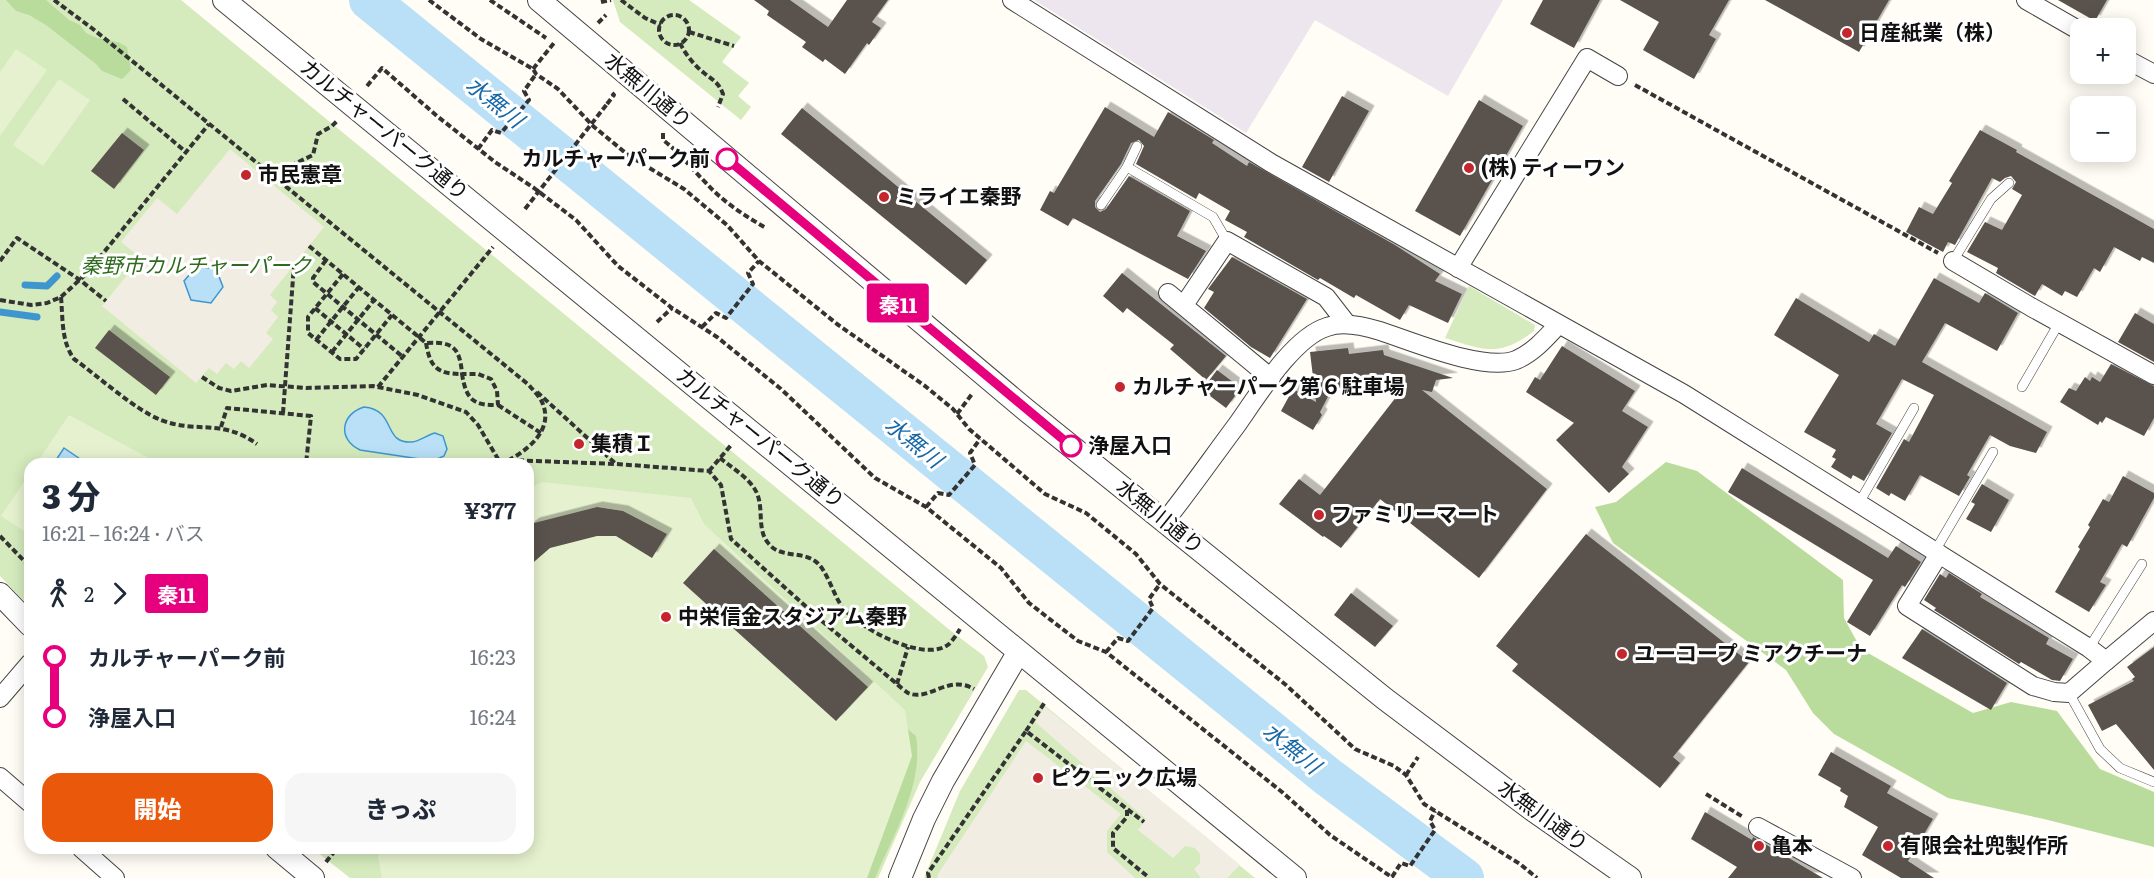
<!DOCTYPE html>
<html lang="ja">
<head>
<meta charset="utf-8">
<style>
	:root { --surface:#fff; --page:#f6f6f7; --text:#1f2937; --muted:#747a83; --accent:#ea580c }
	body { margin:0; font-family:Literata,"Noto Sans JP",serif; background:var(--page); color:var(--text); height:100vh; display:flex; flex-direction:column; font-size:22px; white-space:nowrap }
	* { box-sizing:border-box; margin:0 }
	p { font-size:20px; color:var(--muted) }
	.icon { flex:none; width:33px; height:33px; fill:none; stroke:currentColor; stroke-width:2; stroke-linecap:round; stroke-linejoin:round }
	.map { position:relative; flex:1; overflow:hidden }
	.details { position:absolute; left:24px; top:458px; width:510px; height:396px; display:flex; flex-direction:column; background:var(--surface); border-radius:18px; box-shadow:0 3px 15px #0003 }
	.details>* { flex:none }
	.badge { padding:0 12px; border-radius:4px; font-size:21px; line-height:39px }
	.controls { position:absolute; left:2070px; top:18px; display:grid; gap:12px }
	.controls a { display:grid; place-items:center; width:66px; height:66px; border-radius:12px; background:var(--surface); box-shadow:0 3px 15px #0003; font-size:30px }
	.map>.badge { position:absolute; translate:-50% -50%; box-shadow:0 0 0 3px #fff }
	.legs { display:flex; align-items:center; gap:9px; height:66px; padding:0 18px; font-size:20px }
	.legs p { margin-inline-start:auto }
	.summary { display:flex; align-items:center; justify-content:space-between; height:102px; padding:0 18px }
	h1 { font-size:33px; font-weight:800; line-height:45px }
	.primary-button { display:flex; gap:12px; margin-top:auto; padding:12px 18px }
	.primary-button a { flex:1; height:69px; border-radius:18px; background:var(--accent); color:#fff; font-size:24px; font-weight:800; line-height:69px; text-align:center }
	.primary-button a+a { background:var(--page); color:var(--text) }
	ul { padding:0 18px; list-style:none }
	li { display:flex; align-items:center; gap:21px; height:60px; font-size:22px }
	li i { display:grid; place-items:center; width:9px; height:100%; margin:0 8px; background:currentColor }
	li i::after { content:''; width:15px; height:15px; margin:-8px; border:4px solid; border-radius:50%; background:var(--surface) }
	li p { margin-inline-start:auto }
	li:first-child i { background:linear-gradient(#0000 50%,currentColor 0) }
	li:last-child i { background:linear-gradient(currentColor 50%,#0000 0) }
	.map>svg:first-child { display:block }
	.industrial { fill:#eee6ef }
	.green { fill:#d5ebbd }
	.forest { fill:#b9dc9c }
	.pitch { fill:#e6f2cf }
	.plaza { fill:#f1ede2 }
	.water { fill:#b9e0f7; stroke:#3f96cf; stroke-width:1.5 }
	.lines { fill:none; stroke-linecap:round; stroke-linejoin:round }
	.stream { stroke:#3f96cf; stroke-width:7 }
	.river { stroke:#b9e0f7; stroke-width:40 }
	.building { fill:#5a524d; filter:url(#shadow) }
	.service-casing { stroke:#444; stroke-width:10 }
	.minor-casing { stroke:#444; stroke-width:20 }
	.tertiary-casing { stroke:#444; stroke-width:24 }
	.path { stroke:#333; stroke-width:4; stroke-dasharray:6 3; stroke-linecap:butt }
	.service { stroke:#fff; stroke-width:9 }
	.minor { stroke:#fff; stroke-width:18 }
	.tertiary { stroke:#fff; stroke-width:22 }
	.path-bridge { stroke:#333; stroke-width:4; stroke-dasharray:6 3; stroke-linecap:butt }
	.line-1-casing { stroke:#fff; stroke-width:14 }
	.line-1 { stroke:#e6007e; stroke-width:9 }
	.poi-dot { fill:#c4262e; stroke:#fff; stroke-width:2 }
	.stop-1-dot { fill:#fff; stroke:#e6007e; stroke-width:3 }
	.labels { text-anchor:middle; stroke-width:6; stroke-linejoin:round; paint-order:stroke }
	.poi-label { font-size:21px; font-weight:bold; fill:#111; stroke:#fff; text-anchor:start }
	.street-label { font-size:21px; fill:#111; stroke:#fff }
	.stop-label { font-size:21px; font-weight:bold; fill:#111; stroke:#fff; text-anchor:end }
	.park-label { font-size:21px; font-style:italic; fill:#2f6b1f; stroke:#fff }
	.water-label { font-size:22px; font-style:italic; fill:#1768a6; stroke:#fff }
</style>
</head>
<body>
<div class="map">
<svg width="2154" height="878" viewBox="0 0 2154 878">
	<defs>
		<filter id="shadow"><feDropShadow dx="5.5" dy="-5.5" stdDeviation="0" flood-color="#0004"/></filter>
	</defs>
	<rect width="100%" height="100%" fill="#fffdf5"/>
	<!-- industrial -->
	<polygon class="industrial" points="1034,0 1503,0 1448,96 1315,20 1246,133"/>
	<!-- green -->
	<g class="green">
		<polygon points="0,0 181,0 951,631 984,656 988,667 920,782 878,878 350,878 312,848 528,848 528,464 30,464 30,607 0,576"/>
		<polygon points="613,0 689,0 741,37 722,62 749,83 738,96 751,107 741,120 620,22"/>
		<path d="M1469,286L1535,325L1534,331C1498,358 1484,350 1445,338Z"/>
		<polygon points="1019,690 1026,690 1255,878 924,878 960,791"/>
	</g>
	<!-- forest -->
	<g class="forest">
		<polygon points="6,0 46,0 69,20 80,25 86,33 97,38 118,42 127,47 131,70 122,79 102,71 96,64 46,25 29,15 16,11"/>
		<polygon points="1666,462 1697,471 1843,580 1844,618 1861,649 1973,713 2011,702 2057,711 2100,769 2154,792 2154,847 2044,819 1948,798 1834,734 1813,713 1786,670 1613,543 1595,507 1616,502"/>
		<path d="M905,727L916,736C924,784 894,834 875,878H853Z"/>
	</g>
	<!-- pitch -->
	<g class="pitch">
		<polygon points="16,49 47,70 0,136 0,72"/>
		<polygon points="59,79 90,100 43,166 13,145"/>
		<polygon points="69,415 158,463 36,464"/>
		<polygon points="30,473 30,535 1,516"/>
		<polygon points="542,482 691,498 704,524 905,710 912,756 867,878 382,878 378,856 381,848 528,848 528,489"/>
	</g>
	<!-- plaza -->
	<g class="plaza">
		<polygon points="230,149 324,227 270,295 277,302 271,310 278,317 266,333 273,339 249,368 241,361 234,369 226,363 217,374 209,368 196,383 102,306 141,258 121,242 157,198 177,214"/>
		<polygon points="1045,707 1209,839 1240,865 1227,878 1201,878 1194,869 1200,863 1200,854 1195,848 1185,846 1173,858 1138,830 1146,819 1035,722"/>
		<polygon points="1026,741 1121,814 1107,831 1107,852 1135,878 938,878 938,874"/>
	</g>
	<!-- water -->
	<g class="water">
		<polygon points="197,266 216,269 223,287 211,303 191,300 184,281"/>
		<path d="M364,407C397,410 382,444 412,442C420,441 427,435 435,433L443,436L447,449L444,456L433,461L360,450C337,439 341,414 364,407Z"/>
		<polygon points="64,448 86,463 54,463"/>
	</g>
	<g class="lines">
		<!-- stream -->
		<g class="stream">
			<polyline points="25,285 47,286 57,276"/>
			<polyline points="0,312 37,317"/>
		</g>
		<!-- river -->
		<polyline class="river" points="369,0 1328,777 1464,878"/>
	</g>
	<!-- building -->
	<g class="building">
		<polygon points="754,0 790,0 828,27 847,0 888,0 872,22 881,28 869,45 867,43 845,74 825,59 823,62 802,47 806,42 767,15 769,11"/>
		<polygon points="1543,0 1600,0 1574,48 1530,24"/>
		<polygon points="1620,0 1729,0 1709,35 1716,39 1694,79 1643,50 1659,22"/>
		<polygon points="1765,0 1889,0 1859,52"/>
		<polygon points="2058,0 2107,0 2095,21"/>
		<polygon points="1342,96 1369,111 1329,182 1302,167"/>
		<polygon points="1479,100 1523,126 1460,236 1415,211"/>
		<polygon points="1105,107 1154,137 1168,112 1214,140 1212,143 1247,166 1249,162 1395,245 1440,274 1435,281 1462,294 1448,323 1409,305 1400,320 1356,295 1354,298 1320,278 1318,280 1244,237 1247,232 1225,220 1230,211 1199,193 1196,199 1136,164 1144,146 1139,140 1131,143 1121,164 1095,201 1095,207 1100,212 1106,209 1129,176 1190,211 1177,236 1206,251 1188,279 1073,218 1068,226 1040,210 1050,191 1054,193"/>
		<polygon points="802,108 987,260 966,285 781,134"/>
		<polygon points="1980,130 2017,150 2016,152 2154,229 2154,263 2142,257 2140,261 2114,247 2100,272 2094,268 2077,297 2065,291 2062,296 2042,284 2035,296 1996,273 1998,268 1967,252 1985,222 2002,230 2022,195 2012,189 2016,182 2011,176 2005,178 2000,182 1992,178 1955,245 1948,242 1943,252 1906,232 1919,207 1933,214 1952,183 1949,181"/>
		<polygon points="122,133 144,150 114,189 91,171"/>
		<polygon points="1232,257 1307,299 1270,358 1251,347 1204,308 1214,292 1208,289"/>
		<polygon points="1122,273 1226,356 1206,380 1170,349 1174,345 1127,308 1123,313 1103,296"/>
		<polygon points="1934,278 1979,303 1985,293 2018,313 1997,351 1945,323 1922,362 2047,432 2036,453 2010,446 1990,435 1967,475 1970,477 1959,496 1920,475 1905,501 1891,493 1889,496 1876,488 1904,439 1909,442 1934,395 1902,379 1876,424 1892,433 1864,481 1853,475 1851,479 1831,467 1836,459 1832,457 1836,450 1804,432 1839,375 1774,335 1796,298 1869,342 1874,334 1895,346"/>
		<polygon points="2135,313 2154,324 2154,362 2118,342"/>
		<polygon points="109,330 170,377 156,395 95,348"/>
		<polygon points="1562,346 1635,391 1622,411 1648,427 1622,467 1629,474 1609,493 1556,440 1574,423 1526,392 1535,377 1540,380"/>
		<polygon points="1348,348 1349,354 1383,350 1384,355 1453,378 1436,380 1432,392 1422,390 1547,489 1479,578 1380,499 1341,548 1324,536 1323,537 1279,504 1299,479 1320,495 1407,383 1361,388 1361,385 1332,389 1320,412 1322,415 1313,430 1281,411 1293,389 1316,402 1310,352"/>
		<polygon points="2111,364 2154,386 2154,418 2144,436 2106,417 2102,423 2100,421 2098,425 2060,402 2069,388 2076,391 2085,377 2090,381 2092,377 2100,382"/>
		<polygon points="1217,370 1241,388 1226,408 1202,390"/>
		<polygon points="1742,468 1888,558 1896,546 1921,562 1905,587 1902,585 1870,636 1847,622 1873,580 1728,492"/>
		<polygon points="2123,476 2154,493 2154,498 2127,547 2122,544 2100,582 2106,585 2089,612 2055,592 2080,549 2078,547 2090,527 2088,525 2103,499 2109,502"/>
		<polygon points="1982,484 2009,500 1991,532 1966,519 1975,504 1971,502"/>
		<polygon points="597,507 623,511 667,534 652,558 616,536 597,536 550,548 528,567 528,528 534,523"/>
		<polygon points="1586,534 1749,662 1673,757 1680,763 1660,788 1512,671 1518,664 1496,646"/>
		<polygon points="714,549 868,687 836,721 683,583"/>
		<polygon points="1949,573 1982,594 1980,597 2049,638 2046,644 2073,659 2060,681 2052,680 2021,662 2019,664 1934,610 1936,608 1924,600 1940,574 1946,578"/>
		<polygon points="1351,593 1393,626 1375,647 1334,615"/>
		<polygon points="1922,629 2007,683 1991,710 1902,658"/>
		<polygon points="2154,647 2154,770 2116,724 2102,731 2088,705 2134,681 2132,679 2135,677 2127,667"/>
		<polygon points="1831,752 1891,786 1887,793 1933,819 1908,861 1934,878 1901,878 1862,855 1878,827 1844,807 1848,796 1840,791 1841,788 1818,775"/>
		<polygon points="1705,812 1752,840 1753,837 1823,878 1728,878 1737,867 1691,839"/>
	</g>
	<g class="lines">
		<defs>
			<g id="service">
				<polyline points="1127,167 1213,217 1227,241"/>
				<polyline points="1101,205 1127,167 1137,146"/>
				<polyline points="1953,261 1991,199 2009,183"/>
				<polyline points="2022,387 2059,323"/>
				<polyline points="1859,503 1914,408"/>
				<polyline points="1935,551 1993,452"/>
				<polyline points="2089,648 2142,564"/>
				<polyline points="2069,693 2100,749 2120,768 2154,782"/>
			</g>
			<g id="minor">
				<polyline points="1012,0 1271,163 1684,394 2089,648 2106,661 2154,621"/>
				<polyline points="2026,0 2080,31"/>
				<polyline points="2126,59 2154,74"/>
				<polyline points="1953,261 2031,307 2154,375"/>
				<polyline points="1458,268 1587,58 1618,76"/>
				<polyline points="1168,293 1271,378"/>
				<polyline points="1184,305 1227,241 1326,297 1347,324"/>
				<path d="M1165,521C1190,490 1212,458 1236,426C1256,398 1293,337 1327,327C1343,321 1364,326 1380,331C1414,342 1484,372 1516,360C1533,353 1546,338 1558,325"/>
				<polyline points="1939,554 1907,606 2033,686 2054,692 2069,693 2106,661"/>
				<polyline points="0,698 30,663"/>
				<polyline points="0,777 30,803"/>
				<polyline points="1758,827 1852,878"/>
				<polyline points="81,848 115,878"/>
			</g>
			<g id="tertiary">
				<polyline points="224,0 1295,878"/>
				<polyline points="539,0 1026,410 1385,699 1530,808 1630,878"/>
				<polyline points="0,594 30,625"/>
				<polyline points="277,848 313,878"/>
				<polyline points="900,878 924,819 943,781 1018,653"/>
			</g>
		</defs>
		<!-- service casing -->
		<use href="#service" class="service-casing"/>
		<!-- minor casing -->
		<use href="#minor" class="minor-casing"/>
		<!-- tertiary casing -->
		<use href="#tertiary" class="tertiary-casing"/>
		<!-- path -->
		<g class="path">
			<path d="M54,0L93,29L529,385C533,390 538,395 541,400C557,430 525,453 501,464"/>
			<polyline points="429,0 481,39 533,69 536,74 558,89 593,126 628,155 684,189 727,225 759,261 837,324 925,386 953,409 969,429 1045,494 1086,513 1136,554 1160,584 1286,685 1355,749 1394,766 1406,775 1424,804 1520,864 1537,878"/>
			<polyline points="490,0 546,38"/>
			<polyline points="621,0 645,18 661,25"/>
			<polyline points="601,2 611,0"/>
			<circle cx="674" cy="30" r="15"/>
			<polyline points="598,23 606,15"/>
			<polyline points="689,32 734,46"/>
			<path d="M680,43C685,54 695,66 704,73C713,80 719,83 723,94L718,107"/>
			<polyline points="533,69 554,43"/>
			<polyline points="1635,85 1938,253"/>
			<polyline points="367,86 382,68 437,116 495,162 534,188 576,220 618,266 672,308 717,337 781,389 875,478 926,507 1001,568 1029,603 1078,641 1106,652 1282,792 1330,835 1393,878"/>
			<polyline points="123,99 186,152"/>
			<polyline points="607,104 614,95 612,93"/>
			<path d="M663,133V140C680,153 691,168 706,183C722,201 745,216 766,228"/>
			<polyline points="478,149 492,130 501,133 529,100 524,91 536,74"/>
			<polyline points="281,182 294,164 313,155 318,134 332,126 337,121"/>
			<path d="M309,246L426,343C453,341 460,348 462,374H478L491,379L497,391L498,405C473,406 466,399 462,374C437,374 430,367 426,343"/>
			<polyline points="326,260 313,278 313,282 403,357"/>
			<polyline points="0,261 17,238 80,280 106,301"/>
			<polyline points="343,274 308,317 308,333 340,359 356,359 392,315"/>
			<path d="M61,297C63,319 61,341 74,359C98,376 135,410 161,420C197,434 221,418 257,444"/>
			<polyline points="0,300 31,305 47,303 61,297 86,274 209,124"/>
			<polyline points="315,308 364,349"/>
			<polyline points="657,322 672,308"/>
			<polyline points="702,327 716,313 726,318 753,284 748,273 759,261"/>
			<polyline points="316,340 359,287"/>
			<polyline points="332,352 374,300"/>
			<polyline points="202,377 219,388 231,391 267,385 306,388 373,386 418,395 466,412 478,425 501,464"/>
			<polyline points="378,387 493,247"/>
			<polyline points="537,392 616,464"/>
			<polyline points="498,405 541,433"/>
			<polyline points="283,413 294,265"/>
			<polyline points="957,414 972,394"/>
			<polyline points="221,427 227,408 311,416 306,464"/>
			<path d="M720,458C731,467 746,476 754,488C766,505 755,529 769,544C780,558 801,551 815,561C827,569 833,595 843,608C859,628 925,664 949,644C953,640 957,634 960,629"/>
			<path d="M509,460L617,464L709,471L721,485L731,539L823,622L897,684C900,687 905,691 908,693C929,702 948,674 974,689"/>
			<polyline points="709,471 732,444"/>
			<polyline points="926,507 938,493 949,495 975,465 970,453 980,439"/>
			<polyline points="0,536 30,567"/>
			<polyline points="1106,652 1118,638 1128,641 1153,608 1149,599 1160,584"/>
			<polyline points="897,684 908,647"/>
			<polyline points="1026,731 1045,702"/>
			<polyline points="1406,775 1418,757"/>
			<polyline points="1706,794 1743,817"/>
			<polyline points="1127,810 1127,817 1113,833 1113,848 1147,876 1146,878"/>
			<polyline points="326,862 334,852 334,848"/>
			<polyline points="1392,877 1401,863 1410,866 1435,830 1430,821 1435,811"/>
			<polyline points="929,878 928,873 1026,731 1144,822"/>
		</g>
		<!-- service -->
		<use href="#service" class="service"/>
		<!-- minor -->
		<use href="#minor" class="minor"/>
		<!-- tertiary -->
		<use href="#tertiary" class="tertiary"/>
		<!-- path-bridge -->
		<polyline class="path-bridge" points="525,209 607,104"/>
	</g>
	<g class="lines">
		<defs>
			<polyline id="line-1" points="727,159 1071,446"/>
		</defs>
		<!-- line-1 casing -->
		<use href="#line-1" class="line-1-casing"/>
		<!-- line-1 -->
		<use href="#line-1" class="line-1"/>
	</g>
	<!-- markers -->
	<g class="poi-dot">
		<circle cx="1847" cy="33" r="6"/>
		<circle cx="1469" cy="168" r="6"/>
		<circle cx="246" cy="175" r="6"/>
		<circle cx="884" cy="197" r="6"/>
		<circle cx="1120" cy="387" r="6"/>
		<circle cx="579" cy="444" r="6"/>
		<circle cx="1319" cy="515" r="6"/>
		<circle cx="666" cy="617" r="6"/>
		<circle cx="1622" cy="654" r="6"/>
		<circle cx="1038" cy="778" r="6"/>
		<circle cx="1759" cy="846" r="6"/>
		<circle cx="1888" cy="846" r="6"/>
	</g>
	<g class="stop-1-dot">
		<circle cx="727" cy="159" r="10"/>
		<circle cx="1071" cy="446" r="10"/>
	</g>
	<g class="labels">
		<!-- poi labels -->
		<g class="poi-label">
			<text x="1859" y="40">日産紙業（株）</text>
			<text x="1481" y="175">(株) ティーワン</text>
			<text x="258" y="182">市民憲章</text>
			<text x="896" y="204">ミライエ秦野</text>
			<text x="1132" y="394">カルチャーパーク第６駐車場</text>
			<text x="591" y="451">集積Ｉ</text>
			<text x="1331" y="522">ファミリーマート</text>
			<text x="678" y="624">中栄信金スタジアム秦野</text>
			<text x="1634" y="661">ユーコープ ミアクチーナ</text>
			<text x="1050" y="785">ピクニック広場</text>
			<text x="1771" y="853">亀本</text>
			<text x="1900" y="853">有限会社兜製作所</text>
		</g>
		<!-- street labels -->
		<g class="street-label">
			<text transform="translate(648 91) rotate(40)" y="7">水無川通り</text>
			<text transform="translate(384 130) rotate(39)" y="7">カルチャーパーク通り</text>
			<text transform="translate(760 438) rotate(39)" y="7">カルチャーパーク通り</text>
			<text transform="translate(1160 517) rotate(39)" y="7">水無川通り</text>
			<text transform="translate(1543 816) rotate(36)" y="7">水無川通り</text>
		</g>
		<!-- stop labels -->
		<g class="stop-label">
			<text x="710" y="166">カルチャーパーク前</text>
			<text x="1088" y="453" text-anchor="start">浄屋入口</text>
		</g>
		<!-- park labels -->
		<g class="park-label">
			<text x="196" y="273">秦野市カルチャーパーク</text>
		</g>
		<!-- water labels -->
		<g class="water-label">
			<text transform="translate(495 102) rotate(39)" y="8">水無川</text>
			<text transform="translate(914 442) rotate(39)" y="8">水無川</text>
			<text transform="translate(1292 748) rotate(39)" y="8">水無川</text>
		</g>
	</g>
</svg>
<div class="controls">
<a>+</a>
<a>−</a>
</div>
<b class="badge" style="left:898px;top:303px;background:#e6007e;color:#fff">秦11</b>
<section class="details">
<div class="summary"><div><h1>3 分</h1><p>16:21 – 16:24 · バス</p></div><b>¥377</b></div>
<div class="legs"><svg class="icon" aria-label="walk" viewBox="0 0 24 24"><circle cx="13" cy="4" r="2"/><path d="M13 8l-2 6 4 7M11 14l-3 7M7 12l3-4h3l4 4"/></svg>2<svg class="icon" aria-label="forward" viewBox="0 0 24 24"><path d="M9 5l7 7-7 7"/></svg><b class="badge" style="background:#e6007e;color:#fff">秦11</b></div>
<ul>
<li><i style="color:#e6007e"></i><b>カルチャーパーク前</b><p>16:23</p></li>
<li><i style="color:#e6007e"></i><b>浄屋入口</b><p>16:24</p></li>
</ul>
<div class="primary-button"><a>開始</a><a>きっぷ</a></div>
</section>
</div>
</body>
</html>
